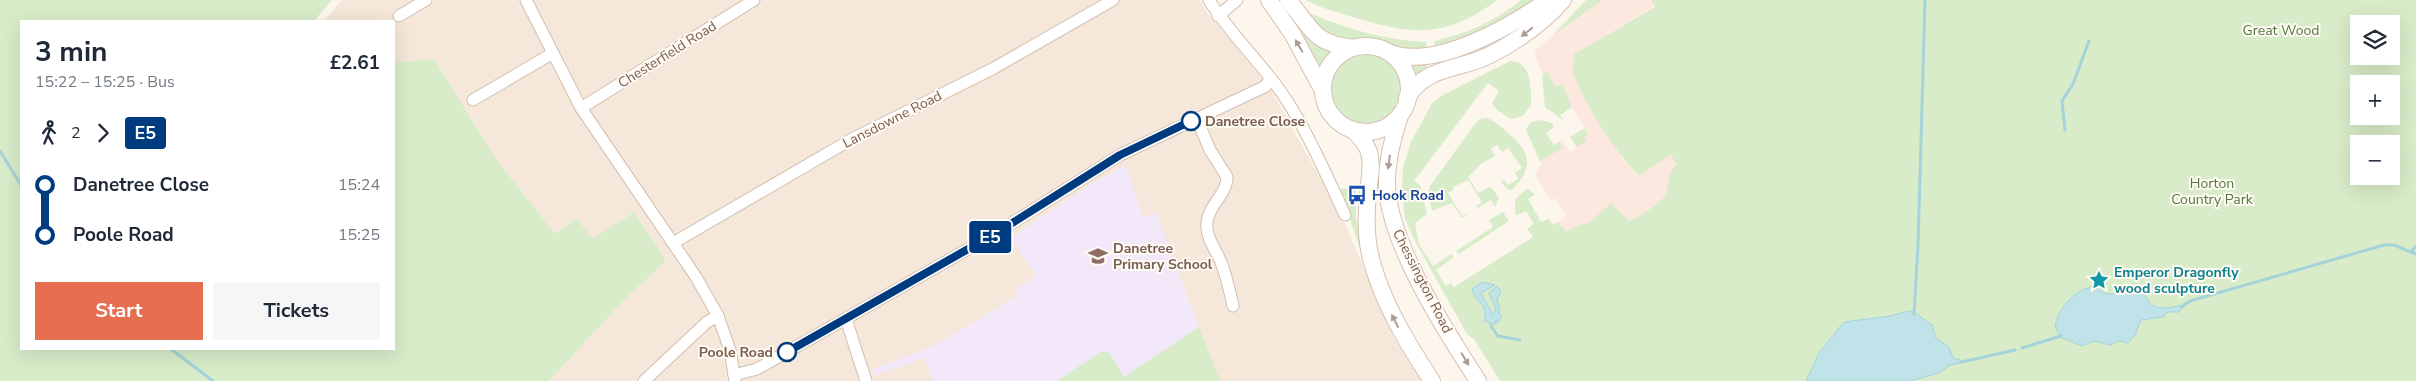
<!DOCTYPE html>
<html lang="en">
<head>
<meta charset="utf-8">
<style>
	:root { --surface:#fff; --page:#f6f6f7; --text:#1f2937; --muted:#747a83; --accent:#e76f51 }
	body { margin:0; font-family:"Nunito Sans",sans-serif; background:var(--page); color:var(--text); height:100vh; display:flex; flex-direction:column; font-size:19px; white-space:nowrap }
	* { box-sizing:border-box; margin:0 }
	p { font-size:16px; color:var(--muted) }
	.icon { flex:none; width:28px; height:28px; fill:none; stroke:currentColor; stroke-width:2; stroke-linecap:round; stroke-linejoin:round }
	.map { position:relative; flex:1; overflow:hidden }
	.panel { position:absolute; left:20px; top:20px; width:375px; height:330px; display:flex; flex-direction:column; background:var(--surface); border-radius:0px; box-shadow:0 5px 20px #0002 }
	.panel>* { flex:none }
	.badge { padding:0 10px; border-radius:4px; font-size:18px; line-height:32px }
	.controls { position:absolute; left:2350px; top:15px; display:grid; gap:10px }
	.controls a { display:grid; place-items:center; width:50px; height:50px; border-radius:0px; background:var(--surface); box-shadow:0 5px 20px #0002; font-size:25px }
	.map>.badge { position:absolute; translate:-50% -50%; box-shadow:0 0 0 2px #fff }
	.legs { display:flex; align-items:center; gap:8px; height:55px; padding:0 15px; font-size:16px }
	.legs p { margin-inline-start:auto }
	.summary { display:flex; align-items:center; justify-content:space-between; height:85px; padding:0 15px }
	h1 { font-size:28px; font-weight:700; line-height:38px }
	.cta { display:flex; gap:10px; margin-top:auto; padding:10px 15px }
	.cta a { flex:1; height:58px; border-radius:0px; background:var(--accent); color:#fff; font-size:20px; font-weight:700; line-height:58px; text-align:center }
	.cta a+a { background:var(--page); color:var(--text) }
	ul { padding:0 15px; list-style:none }
	li { display:flex; align-items:center; gap:18px; height:50px; font-size:19px }
	li i { display:grid; place-items:center; width:8px; height:100%; margin:0 6px; background:currentColor }
	li i::after { content:''; width:12px; height:12px; margin:-6px; border:4px solid; border-radius:50%; background:var(--surface) }
	li p { margin-inline-start:auto }
	li:first-child i { background:linear-gradient(#0000 50%,currentColor 0) }
	li:last-child i { background:linear-gradient(currentColor 50%,#0000 0) }
	.map>svg:first-child { display:block }
	.residential { fill:#f5e8da }
	.commercial { fill:#fde8e0 }
	.education { fill:#f3e8fa }
	.green { fill:#d8ecc9; fill-rule:evenodd }
	.water { fill:#bfe3e8; stroke:#a5d3da }
	.lines { fill:none; stroke-linecap:round; stroke-linejoin:round }
	.stream { stroke:#a5d3da; stroke-width:3 }
	.minor-casing { stroke:#d1beb0; stroke-width:13 }
	.secondary-casing { stroke:#d6c0b0; stroke-width:18 }
	.minor { stroke:#fff; stroke-width:11 }
	.secondary { stroke:#fff; stroke-width:16 }
	.oneway { fill:#af9d94 }
	.line-1-casing { stroke:#fff; stroke-width:11 }
	.line-1 { stroke:#003b80; stroke-width:8 }
	.stop-1-dot { fill:#fff; stroke:#003b80; stroke-width:2.5 }
	.labels { text-anchor:middle; stroke-width:4; stroke-linejoin:round; paint-order:stroke }
	.park-label { font-size:14px; fill:#537a41; stroke:#fffaf3 }
	.street-label { font-size:14px; fill:#7a5c4d; stroke:#fffaf3 }
	.stop-label { font-size:14px; font-weight:bold; fill:#7a5c4d; stroke:#fffaf3; text-anchor:start }
	.transit-label { font-size:14px; font-weight:bold; fill:#164399; stroke:#fffaf3; text-anchor:start }
	.education-label { font-size:14px; font-weight:bold; fill:#785e54; stroke:#fffaf3; text-anchor:start }
	.culture-label { font-size:14px; font-weight:bold; fill:#0d838f; stroke:#fffaf3; text-anchor:start }
</style>
</head>
<body>
<div class="map">
<svg width="2416" height="381" viewBox="0 0 2416 381">
	<rect width="100%" height="100%" fill="#fdf6ec"/>
	<!-- residential -->
	<polygon class="residential" points="342,0 1200,0 1206,11 1268,85 1341,215 1395,340 1422,381 549,381 625,299 666,261 634,212 592,239 555,234 496,159 434,60 394,63 394,21 324,21"/>
	<!-- commercial -->
	<polygon class="commercial" points="1603,0 1651,0 1655,6 1574,54 1583,96 1623,159 1638,176 1670,155 1677,164 1664,198 1639,217 1629,221 1611,203 1589,223 1578,225 1566,232 1558,222 1566,216 1555,198 1550,201 1535,173 1542,164 1540,161 1563,148 1559,142 1562,140 1570,152 1587,141 1584,136 1588,133 1569,102 1562,84 1555,87 1543,73 1542,74 1534,52 1570,21"/>
	<!-- education -->
	<polygon class="education" points="1125,165 1143,218 1156,213 1199,327 1124,377 1109,352 1102,351 1057,381 933,381 924,358 873,376 872,369 934,346 1019,295 1015,290 1036,275 1011,238 1085,188"/>
	<!-- green -->
	<g class="green">
		<polygon points="0,0 332,0 314,21 21,21 21,349 394,349 394,63 434,59 496,159 555,234 577,218 592,239 634,212 666,261 625,299 549,381 0,381"/>
		<path d="M1306,0H1497C1446,39 1411,35 1353,17C1337,12 1320,8 1306,0Z"/>
		<path d="M1521,0H1542L1500,27L1435,47L1434,41C1466,34 1496,21 1521,0Z"/>
		<polygon points="1586,0 1603,0 1553,35"/>
		<path d="M1651,0H2416V381H1500L1474,339L1467,334L1416,243L1405,219L1402,193L1403,168L1411,142L1432,103L1441,96L1510,61C1532,61 1531,88 1531,105L1523,116L1511,119L1497,110L1492,103L1499,91L1488,83L1414,181L1420,185L1427,214L1415,223L1419,244L1433,266L1451,254L1454,257L1436,270L1446,286L1451,283L1454,287L1533,237L1527,229L1534,224L1526,211L1517,215L1515,213V200L1527,188L1535,195L1528,199L1541,222L1549,219L1553,225L1558,222L1566,232L1578,225L1589,223L1611,203L1629,221C1635,220 1661,202 1664,197C1671,184 1665,175 1677,164L1670,155L1639,176C1616,152 1583,104 1573,72C1572,68 1574,60 1574,54L1655,7ZM2359,24H2391V56H2359ZM2359,84H2391V116H2359ZM2359,144H2391V176H2359Z"/>
		<path d="M1312,14C1348,30 1387,40 1426,42L1427,48H1404L1369,38L1333,40L1308,16Z"/>
		<polygon points="1521,27 1506,40 1453,63 1451,57 1486,45"/>
		<polygon points="1307,33 1318,45 1330,53 1319,68 1300,37"/>
		<circle cx="1366" cy="89" r="35"/>
		<polygon points="1427,61 1428,69 1414,77 1407,62"/>
		<polygon points="1548,71 1555,87 1562,84 1572,107 1560,115 1564,121 1545,107 1542,75"/>
		<path d="M1487,118C1495,121 1503,128 1509,134C1532,153 1533,168 1512,190L1507,189L1501,182L1504,180L1508,185L1518,179L1515,173L1522,168L1508,148L1502,152L1497,145L1491,149L1495,156L1481,164L1468,177L1478,193L1489,187L1493,189L1499,198L1495,207L1491,200L1478,208L1476,206L1482,202L1468,180L1453,187L1454,189L1448,193L1462,216L1469,214L1462,218L1452,203L1432,211L1428,192L1430,186L1474,125L1480,119Z"/>
		<polygon points="1541,120 1552,123 1554,127 1546,133 1554,145 1559,142 1563,148 1540,161 1526,130 1531,122"/>
		<polygon points="1585,128 1588,134 1584,137 1587,141 1577,147 1570,137"/>
		<polygon points="1356,188 1356,218 1363,248 1360,248 1339,189"/>
		<polygon points="1503,212 1509,221 1459,254 1456,251 1493,227 1489,220"/>
		<polygon points="1199,327 1220,381 1057,381 1102,351 1109,352 1124,377"/>
	</g>
	<!-- water -->
	<g class="water">
		<path d="M1482,282L1495,285L1481,293L1493,315L1496,309L1489,293L1497,286L1501,291L1497,300L1500,310L1498,311L1502,317L1497,323L1496,321L1495,324H1491L1485,321C1484,316 1486,312 1484,308C1480,299 1474,301 1472,289Z"/>
		<path d="M2094,287L2104,293L2115,294L2139,287C2145,290 2144,292 2146,297C2154,314 2171,307 2184,305V307L2179,312H2167L2163,317L2141,320L2135,335L2128,343L2119,341L2110,345L2094,341L2082,346L2060,337L2055,326C2058,309 2075,288 2094,287Z"/>
		<polygon points="1909,311 1914,312 1932,325 1936,338 1949,347 1953,358 1966,362 1950,365 1941,372 1911,381 1806,381 1819,353 1844,322 1890,316"/>
	</g>
	<g class="lines">
		<!-- stream -->
		<g class="stream">
			<polyline points="2065,130 2062,101 2073,84 2089,41"/>
			<polyline points="0,151 21,185"/>
			<polyline points="2411,252 2416,246"/>
			<polyline points="2181,307 2190,301 2384,245 2394,245 2416,254"/>
			<polyline points="1914,314 1918,246 1925,0"/>
			<polyline points="1491,326 1498,336 1520,340"/>
			<polyline points="2022,348 2061,336"/>
			<polyline points="171,349 213,381"/>
			<polyline points="1962,362 2015,350"/>
		</g>
		<defs>
			<g id="minor">
				<polyline points="526,0 581,108 696,277 718,316 730,350 735,381"/>
				<path d="M1209,0C1227,29 1252,54 1273,81C1302,118 1325,172 1345,215"/>
				<polyline points="399,16 426,0"/>
				<polyline points="1218,16 1237,0"/>
				<polyline points="473,100 553,53"/>
				<polyline points="581,108 754,0"/>
				<path d="M1197,119L1210,150L1227,177C1227,194 1209,205 1207,222C1205,238 1217,250 1222,265C1227,278 1230,292 1233,306"/>
				<polyline points="673,243 852,139 994,68 1113,0"/>
				<polyline points="846,319 866,381"/>
				<polyline points="734,375 757,369 998,232 1120,155 1266,86 1270,78"/>
				<polyline points="644,381 707,322 718,316"/>
			</g>
			<g id="secondary">
				<polyline points="1269,0 1293,35 1322,89"/>
				<path d="M1288,0C1313,29 1312,43 1353,48"/>
				<circle cx="1366" cy="89" r="43"/>
				<path d="M1390,53C1437,70 1511,26 1548,0"/>
				<path d="M1407,98C1427,65 1458,71 1490,55C1517,41 1543,23 1563,0"/>
				<path d="M1400,115C1392,141 1384,170 1388,197C1396,254 1447,333 1478,381"/>
				<path d="M1354,131C1360,137 1366,143 1369,152C1373,166 1369,180 1368,194C1366,214 1366,242 1372,262C1384,306 1408,344 1432,381"/>
			</g>
		</defs>
		<!-- minor casing -->
		<use href="#minor" class="minor-casing"/>
		<!-- secondary casing -->
		<use href="#secondary" class="secondary-casing"/>
		<!-- minor -->
		<use href="#minor" class="minor"/>
		<!-- secondary -->
		<use href="#secondary" class="secondary"/>
	</g>
	<!-- one-way arrows -->
	<defs><path id="oneway-solid" d="M-6-.8H1V-3.2L6.5 0L1 3.2V.8H-6Z" transform="scale(1.25)"/></defs>
	<g class="oneway">
		<use href="#oneway-solid" transform="translate(1527 32) rotate(142)"/>
		<use href="#oneway-solid" transform="translate(1299 46) rotate(-120)"/>
		<use href="#oneway-solid" transform="translate(1389 162) rotate(97)"/>
		<use href="#oneway-solid" transform="translate(1395 321) rotate(-117)"/>
		<use href="#oneway-solid" transform="translate(1465 359) rotate(59)"/>
	</g>
	<g class="lines">
		<defs>
			<polyline id="line-1" points="787,352 998,232 1120,155 1191,121"/>
		</defs>
		<!-- line-1 casing -->
		<use href="#line-1" class="line-1-casing"/>
		<!-- line-1 -->
		<use href="#line-1" class="line-1"/>
	</g>
	<!-- icons -->
	<defs>
		<symbol id="bus-bare" viewBox="-9 -9 18 18"><path d="M-5-6H5V4H4V6H2V4H-2V6H-4V4H-5ZM-3.5-4V0h7V-4ZM-3.5 1.2v1.5H-2V1.2ZM2 1.2v1.5H3.5V1.2Z" fill="#1a4fb4" stroke="#fffaf3" stroke-width="2.5" paint-order="stroke"/></symbol>
		<symbol id="school-bare" viewBox="-9 -9 18 18"><path d="M0-5L7-2L0 1L-7-2ZM-4 1L0 2.5L4 1V4Q0 6-4 4Z" fill="#8d6e63" stroke="#fffaf3" stroke-width="2.5" paint-order="stroke"/></symbol>
		<symbol id="sight-bare" viewBox="-9 -9 18 18"><path d="M0-6L1.8-2.2L6-1.7L2.9 1.2L3.7 5.4L0 3.3L-3.7 5.4L-2.9 1.2L-6-1.7L-1.8-2.2Z" fill="#0f9aa8" stroke="#fffaf3" stroke-width="2.5" paint-order="stroke"/></symbol>
	</defs>
	<g fill-rule="evenodd">
		<use href="#bus-bare" x="1343" y="181" width="28" height="28"/>
		<use href="#school-bare" x="1084" y="242" width="28" height="28"/>
		<use href="#sight-bare" x="2085" y="266" width="28" height="28"/>
	</g>
	<!-- markers -->
	<g class="stop-1-dot">
		<circle cx="1191" cy="121" r="9"/>
		<circle cx="787" cy="352" r="9"/>
	</g>
	<g class="labels">
		<!-- park labels -->
		<g class="park-label">
			<text x="2281" y="35">Great Wood</text>
			<text x="2212" y="188">Horton<tspan x="2212" dy="16">Country Park</tspan></text>
		</g>
		<!-- street labels -->
		<g class="street-label">
			<text transform="translate(667 54) rotate(-32)" y="5">Chesterfield Road</text>
			<text transform="translate(892 119) rotate(-27)" y="5">Lansdowne Road</text>
			<text transform="translate(1423 281) rotate(63)" y="5">Chessington Road</text>
		</g>
		<!-- stop labels -->
		<g class="stop-label">
			<text x="1205" y="126">Danetree Close</text>
			<text x="773" y="357" text-anchor="end">Poole Road</text>
		</g>
		<!-- transit labels -->
		<g class="transit-label">
			<text x="1372" y="200">Hook Road</text>
		</g>
		<!-- education labels -->
		<g class="education-label">
			<text x="1113" y="253">Danetree<tspan x="1113" dy="16">Primary School</tspan></text>
		</g>
		<!-- culture labels -->
		<g class="culture-label">
			<text x="2114" y="277">Emperor Dragonfly<tspan x="2114" dy="16">wood sculpture</tspan></text>
		</g>
	</g>
</svg>
<div class="controls">
<a><svg class="icon" aria-label="layers" viewBox="0 0 24 24"><path d="M12 4l9 5-9 5-9-5zM3 14l9 5 9-5"/></svg></a>
<a>+</a>
<a>−</a>
</div>
<b class="badge" style="left:990px;top:237px;background:#003b80;color:#fff">E5</b>
<section class="panel">
<div class="summary"><div><h1>3 min</h1><p>15:22 – 15:25 · Bus</p></div><b>£2.61</b></div>
<div class="legs"><svg class="icon" aria-label="walk" viewBox="0 0 24 24"><circle cx="13" cy="4" r="2"/><path d="M13 8l-2 6 4 7M11 14l-3 7M7 12l3-4h3l4 4"/></svg>2<svg class="icon" aria-label="forward" viewBox="0 0 24 24"><path d="M9 5l7 7-7 7"/></svg><b class="badge" style="background:#003b80;color:#fff">E5</b></div>
<ul>
<li><i style="color:#003b80"></i><b>Danetree Close</b><p>15:24</p></li>
<li><i style="color:#003b80"></i><b>Poole Road</b><p>15:25</p></li>
</ul>
<div class="cta"><a>Start</a><a>Tickets</a></div>
</section>
</div>
</body>
</html>
